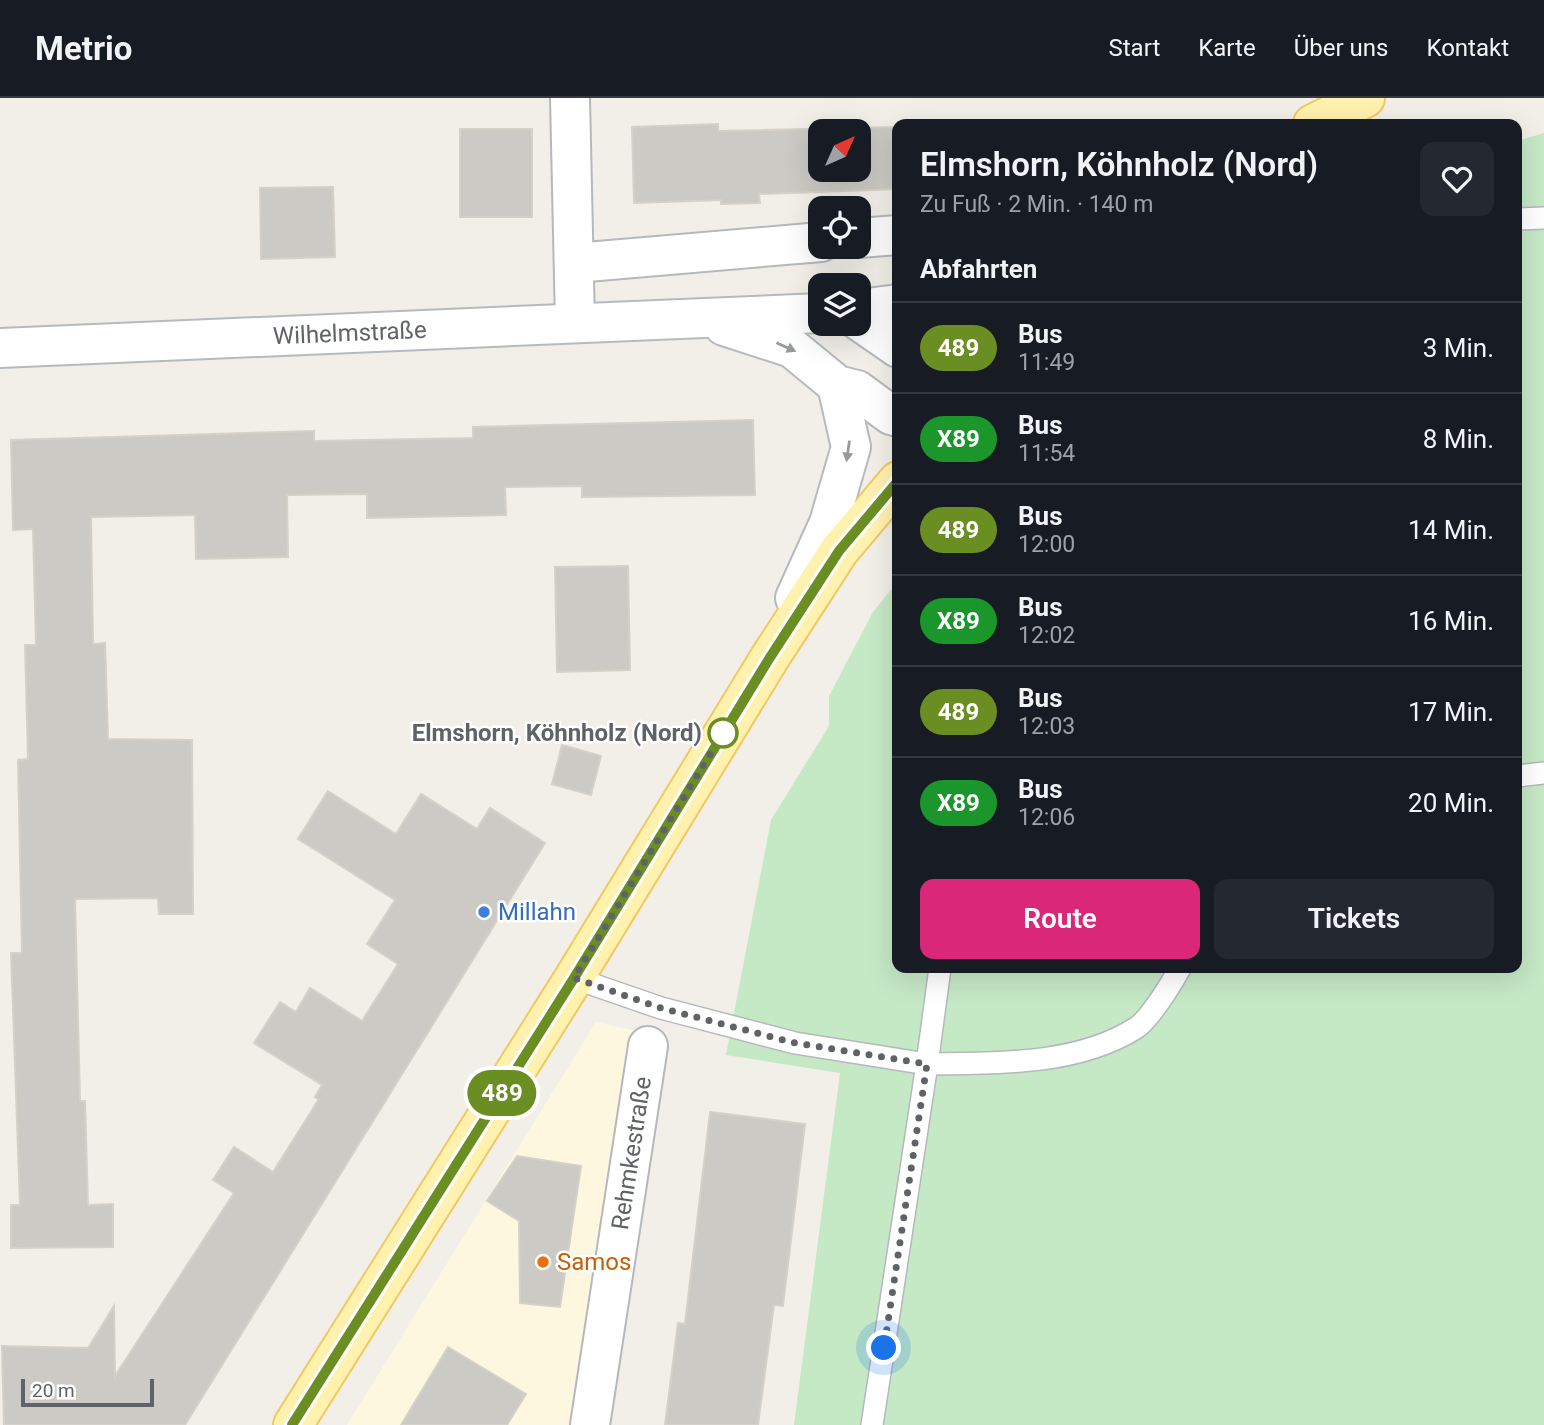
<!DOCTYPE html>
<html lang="de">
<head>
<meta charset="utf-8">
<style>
	:root { --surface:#171b24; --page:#242831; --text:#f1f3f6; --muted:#9ea1a6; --line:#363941; --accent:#db2777 }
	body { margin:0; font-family:Roboto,sans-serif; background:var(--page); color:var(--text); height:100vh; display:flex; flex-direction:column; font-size:26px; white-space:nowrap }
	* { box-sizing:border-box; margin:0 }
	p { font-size:23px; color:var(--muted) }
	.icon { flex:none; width:38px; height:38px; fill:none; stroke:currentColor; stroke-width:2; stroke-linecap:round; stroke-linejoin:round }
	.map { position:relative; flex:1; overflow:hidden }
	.sheet { position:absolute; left:892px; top:21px; width:630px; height:854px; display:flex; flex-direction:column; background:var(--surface); border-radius:14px; box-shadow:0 7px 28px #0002 }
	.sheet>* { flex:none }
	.badge { padding:0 14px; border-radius:23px; font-size:24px; line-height:46px }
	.needle { width:46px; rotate:45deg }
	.tools { position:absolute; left:808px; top:21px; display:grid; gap:14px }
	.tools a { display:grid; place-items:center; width:63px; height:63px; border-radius:14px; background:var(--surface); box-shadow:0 7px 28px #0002; font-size:35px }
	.scale { position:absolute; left:21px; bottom:18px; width:133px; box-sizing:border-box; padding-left:7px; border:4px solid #5f6368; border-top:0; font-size:19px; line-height:24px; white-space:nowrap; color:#5f6368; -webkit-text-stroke:5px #fff; paint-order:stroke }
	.you { position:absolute; width:35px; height:35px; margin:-18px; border:5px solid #fff; border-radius:50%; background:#1a73e8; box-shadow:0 0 0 10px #1a73e833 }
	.map>.badge { position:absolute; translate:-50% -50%; box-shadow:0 0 0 4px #fff }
	h2 { padding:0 28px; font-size:26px; line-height:63px }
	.round { display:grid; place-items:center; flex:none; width:74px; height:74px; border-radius:14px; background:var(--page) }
	.headline { display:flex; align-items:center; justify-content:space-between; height:119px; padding:0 28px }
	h1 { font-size:33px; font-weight:600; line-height:52px }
	.primary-button { display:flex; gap:14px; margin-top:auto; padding:14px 28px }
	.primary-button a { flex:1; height:80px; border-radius:14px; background:var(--accent); color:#fff; font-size:28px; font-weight:600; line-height:80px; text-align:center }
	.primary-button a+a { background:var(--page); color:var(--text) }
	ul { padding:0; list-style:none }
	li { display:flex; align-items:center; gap:21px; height:91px; padding:0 28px; border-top:2px solid var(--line) }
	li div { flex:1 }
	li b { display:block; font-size:26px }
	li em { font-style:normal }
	li .badge { min-width:77px; font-weight:700; text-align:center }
	header { display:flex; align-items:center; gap:42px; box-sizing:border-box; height:98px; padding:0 35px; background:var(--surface); border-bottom:2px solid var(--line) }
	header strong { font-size:33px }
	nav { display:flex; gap:38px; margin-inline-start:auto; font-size:24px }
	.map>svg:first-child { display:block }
	.commercial { fill:#fef7e0 }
	.green { fill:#c5e8c5 }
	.building { fill:#cccac5; stroke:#d6d1c6; stroke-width:2; fill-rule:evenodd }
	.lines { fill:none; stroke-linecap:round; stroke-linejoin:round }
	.service-casing { stroke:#b5b8bc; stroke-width:24 }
	.minor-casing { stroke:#b5b8bc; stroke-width:42 }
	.secondary-casing { stroke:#b6babf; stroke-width:42 }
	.primary-casing { stroke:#f2c960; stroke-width:42 }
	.service { stroke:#fff; stroke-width:21 }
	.minor { stroke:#fff; stroke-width:38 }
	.secondary { stroke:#fff; stroke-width:38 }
	.primary { stroke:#fff2af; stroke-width:38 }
	.oneway { fill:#979a9d }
	.line-casing { stroke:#fff; stroke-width:16 }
	.line { stroke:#6b8e23; stroke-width:10 }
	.walk { stroke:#5f6368; stroke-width:7; stroke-dasharray:0 12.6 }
	.stop-dot { fill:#fff; stroke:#6b8e23; stroke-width:3.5 }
	.shop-dot { fill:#3f7fe0; stroke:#fff; stroke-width:2.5 }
	.food-dot { fill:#e8710a; stroke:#fff; stroke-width:2.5 }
	.labels { text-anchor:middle; stroke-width:5; stroke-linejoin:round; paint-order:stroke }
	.street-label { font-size:24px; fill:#5f6368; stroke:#fff }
	.stop-label { font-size:24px; font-weight:bold; fill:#5f6368; stroke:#fff; text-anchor:end }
	.shop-label { font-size:24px; fill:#366cbe; stroke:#fff; text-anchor:start }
	.food-label { font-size:24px; fill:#c56008; stroke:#fff; text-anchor:start }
</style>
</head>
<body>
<header>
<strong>Metrio</strong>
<nav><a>Start</a><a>Karte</a><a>Über uns</a><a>Kontakt</a></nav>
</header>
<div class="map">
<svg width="1544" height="1327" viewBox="0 0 1544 1327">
	<rect width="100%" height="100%" fill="#f1efe8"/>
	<!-- commercial -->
	<polygon class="commercial" points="596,924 637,933 580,1327 347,1327"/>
	<!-- green -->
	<polygon class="green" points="1544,35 1544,1327 794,1327 840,975 726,957 771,722 829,628 829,598 873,514 898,483 898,870 1517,870 1517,43"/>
	<!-- building -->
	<g class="building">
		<path d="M718,26V33L898,29V91L759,96L760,105L721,106V102L634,105L632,29ZM821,33H859V72H821Z"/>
		<rect x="460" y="31" width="72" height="88"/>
		<polygon points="333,89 335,159 261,161 260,90"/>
		<polygon points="753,322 755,397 582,399 582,388 505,389 506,417 367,420 367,396 287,397 288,459 196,461 195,417 91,419 93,546 105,545 108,641 192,642 193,816 159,816 158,800 75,801 80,1003 85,1003 88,1107 113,1106 113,1149 11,1150 11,1107 20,1107 11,855 22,855 18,662 28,661 25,547 36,547 33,431 13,432 11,342 314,333 314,343 473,340 473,329"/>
		<polygon points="628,468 630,572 557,574 555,469"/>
		<polygon points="562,647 601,658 591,697 552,686"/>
		<polygon points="328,693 396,736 421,696 477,731 490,710 545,745 185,1327 4,1327 2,1248 88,1250 114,1208 115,1278 234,1095 213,1082 234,1049 273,1074 319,1001 315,999 322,987 254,945 280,904 296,914 310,890 362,923 398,866 367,846 395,802 298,741"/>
		<polygon points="710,1014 805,1026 783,1208 774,1207 758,1327 665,1327 678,1225 685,1226"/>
		<polygon points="517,1058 581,1068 560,1209 520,1205 519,1123 487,1103"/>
		<polygon points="448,1249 526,1296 507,1327 401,1327"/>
	</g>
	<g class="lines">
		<defs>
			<g id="service">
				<polyline points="1517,121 1544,120"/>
				<polyline points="1517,678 1544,675"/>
				<polyline points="574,880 661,910 795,945 927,966 940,870"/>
				<path d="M872,1327L927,966C995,965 1076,968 1136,930C1149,922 1172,885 1180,870"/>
			</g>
			<g id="minor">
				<polyline points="570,0 575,225"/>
				<polyline points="859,140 898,137"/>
				<polyline points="575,165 821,144"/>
				<path id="s1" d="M590,1327L648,948"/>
			</g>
			<g id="secondary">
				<polyline points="859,211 898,206"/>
				<polyline points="859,223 898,250"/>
				<polyline points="724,228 792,250 837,287 857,292 891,317 898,319"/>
				<path id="s2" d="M0,250L821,215"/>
				<polyline points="795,500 829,425 851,349 837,287"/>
			</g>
			<g id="primary">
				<polyline points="1313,26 1365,0"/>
				<polyline points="293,1327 574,880 769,561 839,453 898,383"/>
			</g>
		</defs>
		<!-- service casing -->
		<use href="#service" class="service-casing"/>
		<!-- minor casing -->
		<use href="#minor" class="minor-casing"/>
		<!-- secondary casing -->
		<use href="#secondary" class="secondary-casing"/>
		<!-- primary casing -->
		<use href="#primary" class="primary-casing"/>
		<!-- service -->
		<use href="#service" class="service"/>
		<!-- minor -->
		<use href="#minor" class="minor"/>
		<!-- secondary -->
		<use href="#secondary" class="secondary"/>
		<!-- primary -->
		<use href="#primary" class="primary"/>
	</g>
	<!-- one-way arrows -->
	<defs><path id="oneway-solid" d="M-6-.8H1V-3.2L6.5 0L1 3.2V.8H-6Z" transform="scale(1.75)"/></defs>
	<g class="oneway">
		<use href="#oneway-solid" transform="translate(786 249) rotate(24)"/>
		<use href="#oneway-solid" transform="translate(848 353) rotate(98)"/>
	</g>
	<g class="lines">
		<defs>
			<polyline id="line" points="292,1327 574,880 769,561 839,453 898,383"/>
		</defs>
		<!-- line casing -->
		<use href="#line" class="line-casing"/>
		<!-- line -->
		<use href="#line" class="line"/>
		<!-- walk -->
		<polyline class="walk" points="723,635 574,880 661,910 795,945 927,966 884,1250"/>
	</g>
	<!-- markers -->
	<circle class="stop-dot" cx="723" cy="635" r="14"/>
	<circle class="shop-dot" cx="484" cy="814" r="7"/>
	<circle class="food-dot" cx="543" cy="1164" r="7"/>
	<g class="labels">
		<!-- street labels -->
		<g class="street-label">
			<text dy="8" stroke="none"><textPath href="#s2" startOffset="350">Wilhelmstraße</textPath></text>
			<text dy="8" stroke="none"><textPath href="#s1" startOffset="275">Rehmkestraße</textPath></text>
		</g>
		<!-- stop labels -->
		<g class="stop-label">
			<text x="702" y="643">Elmshorn, Köhnholz (Nord)</text>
		</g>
		<!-- shop labels -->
		<g class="shop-label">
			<text x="498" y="822">Millahn</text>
		</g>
		<!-- food labels -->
		<g class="food-label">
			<text x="557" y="1172">Samos</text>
		</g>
	</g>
</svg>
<div class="tools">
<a><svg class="needle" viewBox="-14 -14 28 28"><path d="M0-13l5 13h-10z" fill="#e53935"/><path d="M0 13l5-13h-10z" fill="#9ea1a6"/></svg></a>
<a><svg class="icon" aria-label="locate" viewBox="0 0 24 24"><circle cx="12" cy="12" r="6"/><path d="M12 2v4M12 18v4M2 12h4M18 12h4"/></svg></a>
<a><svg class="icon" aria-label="layers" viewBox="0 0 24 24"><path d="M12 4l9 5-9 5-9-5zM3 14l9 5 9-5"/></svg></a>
</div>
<div class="scale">20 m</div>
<div class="you" style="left:884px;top:1250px"></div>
<b class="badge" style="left:502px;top:995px;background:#6b8e23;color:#fff">489</b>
<section class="sheet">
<div class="headline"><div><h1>Elmshorn, Köhnholz (Nord)</h1><p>Zu Fuß · 2 Min. · 140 m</p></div><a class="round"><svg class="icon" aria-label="heart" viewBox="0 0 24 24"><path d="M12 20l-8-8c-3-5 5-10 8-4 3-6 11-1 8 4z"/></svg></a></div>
<h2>Abfahrten</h2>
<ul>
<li><span class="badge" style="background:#6b8e23;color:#fff">489</span><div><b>Bus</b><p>11:49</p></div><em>3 Min.</em></li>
<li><span class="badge" style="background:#1a962b;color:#fff">X89</span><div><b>Bus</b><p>11:54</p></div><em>8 Min.</em></li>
<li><span class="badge" style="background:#6b8e23;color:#fff">489</span><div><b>Bus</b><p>12:00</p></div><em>14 Min.</em></li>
<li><span class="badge" style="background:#1a962b;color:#fff">X89</span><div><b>Bus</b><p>12:02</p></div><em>16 Min.</em></li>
<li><span class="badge" style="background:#6b8e23;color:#fff">489</span><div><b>Bus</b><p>12:03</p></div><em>17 Min.</em></li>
<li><span class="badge" style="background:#1a962b;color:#fff">X89</span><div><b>Bus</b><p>12:06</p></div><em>20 Min.</em></li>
</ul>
<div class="primary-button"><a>Route</a><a>Tickets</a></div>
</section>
</div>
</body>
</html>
